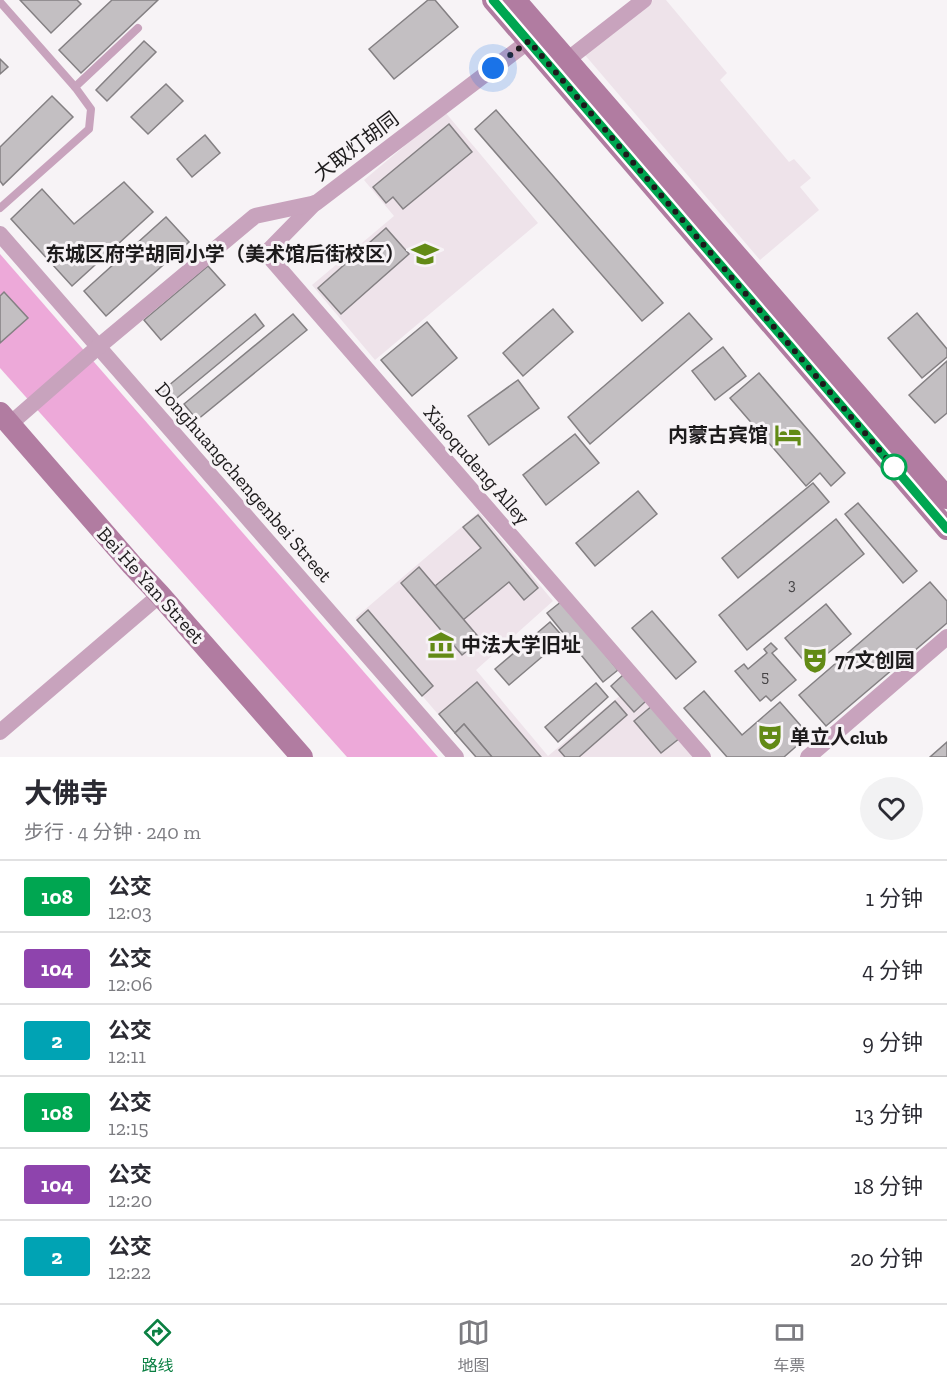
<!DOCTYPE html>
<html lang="zh">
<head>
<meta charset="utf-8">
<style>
	:root { --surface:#fff; --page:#f2f2f3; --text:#2b2b33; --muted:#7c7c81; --line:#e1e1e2; --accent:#0b8043 }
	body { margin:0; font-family:"Zilla Slab","Noto Sans SC",serif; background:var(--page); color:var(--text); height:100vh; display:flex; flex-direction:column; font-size:22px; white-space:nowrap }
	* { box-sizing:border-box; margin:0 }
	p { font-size:20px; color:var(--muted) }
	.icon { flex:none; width:33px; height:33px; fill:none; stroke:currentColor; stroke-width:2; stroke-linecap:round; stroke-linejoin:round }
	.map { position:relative; height:757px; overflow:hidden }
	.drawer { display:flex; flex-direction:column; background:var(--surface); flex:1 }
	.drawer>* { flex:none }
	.badge { padding:0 12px; border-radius:4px; font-size:21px; line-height:39px }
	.you { position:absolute; width:30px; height:30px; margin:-15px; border:4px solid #fff; border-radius:50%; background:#1a73e8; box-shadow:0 0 0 9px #1a73e833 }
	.map>.badge { position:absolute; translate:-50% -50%; box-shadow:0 0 0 3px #fff }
	.round { display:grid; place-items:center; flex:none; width:63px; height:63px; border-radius:32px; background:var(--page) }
	.headline { display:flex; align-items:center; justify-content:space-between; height:102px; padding:0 24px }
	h1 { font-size:28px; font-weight:700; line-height:45px }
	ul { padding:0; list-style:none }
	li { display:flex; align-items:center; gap:18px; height:72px; padding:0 24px; border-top:2px solid var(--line) }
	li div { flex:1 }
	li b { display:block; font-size:22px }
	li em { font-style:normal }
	li .badge { min-width:66px; font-weight:700; text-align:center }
	.menu { display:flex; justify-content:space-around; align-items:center; height:84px; border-top:2px solid var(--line); background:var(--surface); font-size:16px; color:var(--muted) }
	.menu a { display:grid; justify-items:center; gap:3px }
	.menu .selected { color:var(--accent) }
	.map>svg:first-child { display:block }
	.built { fill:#eee3ea }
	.green { fill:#eda9d9 }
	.building { fill:#c3bfc2; stroke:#848083; stroke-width:1.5 }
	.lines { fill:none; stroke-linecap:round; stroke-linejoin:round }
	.service { stroke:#c8a3bd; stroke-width:8 }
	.minor { stroke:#c8a3bd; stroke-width:16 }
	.secondary { stroke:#b17ca1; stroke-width:22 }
	.line-casing { stroke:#fff; stroke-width:14 }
	.line { stroke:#00a651; stroke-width:9 }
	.walk { stroke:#1d1b1c; stroke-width:6; stroke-dasharray:0 10.8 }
	.stop-dot { fill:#fff; stroke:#00a651; stroke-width:3 }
	.labels { text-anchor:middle; stroke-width:6; stroke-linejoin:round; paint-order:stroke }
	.number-label { font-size:16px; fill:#464446 }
	.street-label { font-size:20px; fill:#1d1b1c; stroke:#f7f3f6 }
	.poi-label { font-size:20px; font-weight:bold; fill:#1d1b1c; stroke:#f7f3f6; text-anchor:start }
</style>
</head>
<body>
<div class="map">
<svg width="947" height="757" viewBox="0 0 947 757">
	<rect width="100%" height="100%" fill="#f7f3f6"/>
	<!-- built -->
	<g class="built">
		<polygon points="653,0 666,0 727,73 720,80 789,162 794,159 811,178 800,187 819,210 760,260 585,55"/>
		<polygon points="445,112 538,223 375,360 312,285 394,216 364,180"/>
		<polygon points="479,512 553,601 476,670 548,756 635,683 698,757 475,757 355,618"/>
	</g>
	<!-- green -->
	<polygon class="green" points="0,254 438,757 347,757 0,368"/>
	<!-- building -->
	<g class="building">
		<polygon points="20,0 77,0 81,4 51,33"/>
		<polygon points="112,0 158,0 81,73 59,50"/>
		<polygon points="428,0 435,0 458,27 394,79 369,49"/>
		<polygon points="144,41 156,52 107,101 96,90"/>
		<polygon points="0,59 8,67 0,74"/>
		<polygon points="166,84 183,101 148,134 131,117"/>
		<polygon points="52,96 73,117 3,185 0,181 0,147"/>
		<polygon points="496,110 663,303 642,321 475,129"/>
		<polygon points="449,124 472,152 403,209 393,197 386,203 373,187"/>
		<polygon points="205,135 220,153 192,177 177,159"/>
		<polygon points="124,182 153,212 72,286 11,219 42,189 74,224"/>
		<polygon points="166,217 189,242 106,316 84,291"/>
		<polygon points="386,228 409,254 341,314 318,288"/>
		<polygon points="208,266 225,285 161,340 144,320"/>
		<polygon points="4,292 28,318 0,343 0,296"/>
		<polygon points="553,309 573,332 523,376 503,353"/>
		<polygon points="689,313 712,339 590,444 568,417"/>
		<polygon points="917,313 947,349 947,357 922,378 888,338"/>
		<polygon points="255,314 264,326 172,402 162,391"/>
		<polygon points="293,314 307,330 197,420 184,404"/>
		<polygon points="427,322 457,358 412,396 381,360"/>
		<polygon points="723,347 746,376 715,400 692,371"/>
		<polygon points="947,361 947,413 935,423 909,395"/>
		<polygon points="759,373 845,473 831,486 820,473 806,486 730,398"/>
		<polygon points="518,380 539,408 489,445 468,416"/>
		<polygon points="575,434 599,463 546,505 523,475"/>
		<polygon points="813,483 829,502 738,578 722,558"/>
		<polygon points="638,491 657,514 595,566 576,543"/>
		<polygon points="858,503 917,571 903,583 845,514"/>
		<polygon points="478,515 538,588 524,600 509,582 463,620 435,586 481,548 463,527"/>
		<polygon points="836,519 864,554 747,650 719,615"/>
		<polygon points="419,567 481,640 462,655 401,583"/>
		<polygon points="930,582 947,601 947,623 826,726 799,695"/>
		<polygon points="562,601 618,670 603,682 547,613"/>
		<polygon points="826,604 851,634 810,668 785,638"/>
		<polygon points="368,610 433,686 422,696 357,620"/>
		<polygon points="652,611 696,662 676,679 632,628"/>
		<polygon points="550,622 564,638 509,685 495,669"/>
		<polygon points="771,643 777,649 772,653 796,680 771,701 766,696 760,701 735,671 744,664 748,669 767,653 764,649"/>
		<polygon points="623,675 646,701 634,712 611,686"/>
		<polygon points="477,682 541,757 492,757 464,724 455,733 439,714"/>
		<polygon points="596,683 608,697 558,742 545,727"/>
		<polygon points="704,691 742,735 780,702 809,735 784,757 727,757 684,708"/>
		<polygon points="615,701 627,715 579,757 565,757 559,750"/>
		<polygon points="653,705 680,738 661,753 634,721"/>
		<polygon points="464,724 492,757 476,757 455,733"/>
		<polygon points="947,742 947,757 930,757"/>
	</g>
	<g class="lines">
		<!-- service -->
		<g class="service">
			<polyline points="0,2 75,87"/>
			<polyline points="0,208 89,129 91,109 75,87 138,28"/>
		</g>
		<!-- minor -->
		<g class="minor">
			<polyline points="315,203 266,253 703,757"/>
			<polyline points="0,234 456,757"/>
			<polyline points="10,424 98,347 255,216 316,203 529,41 567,60 644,0"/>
			<polyline points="0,732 160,595"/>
			<polyline points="808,757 947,637"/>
		</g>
		<!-- secondary -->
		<g class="secondary">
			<polyline points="493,0 947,529"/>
			<polyline points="515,0 947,498"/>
			<polyline points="0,413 132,565 160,595 302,757"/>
		</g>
	</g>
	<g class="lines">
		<defs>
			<polyline id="line" points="493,0 947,529"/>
		</defs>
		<!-- line casing -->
		<use href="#line" class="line-casing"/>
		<!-- line -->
		<use href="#line" class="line"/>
		<!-- walk -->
		<polyline class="walk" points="493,68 529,41 894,467"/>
	</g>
	<!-- icons -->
	<defs>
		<symbol id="school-bare" viewBox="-9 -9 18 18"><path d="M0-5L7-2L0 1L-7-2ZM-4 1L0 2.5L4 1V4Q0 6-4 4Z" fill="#628a15" stroke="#f7f3f6" stroke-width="2.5" paint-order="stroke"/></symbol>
		<symbol id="hotel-bare" viewBox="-9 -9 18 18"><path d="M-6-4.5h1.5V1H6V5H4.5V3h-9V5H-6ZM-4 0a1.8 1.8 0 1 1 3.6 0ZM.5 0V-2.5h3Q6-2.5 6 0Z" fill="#628a15" stroke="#f7f3f6" stroke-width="2.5" paint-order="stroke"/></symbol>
		<symbol id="museum-bare" viewBox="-9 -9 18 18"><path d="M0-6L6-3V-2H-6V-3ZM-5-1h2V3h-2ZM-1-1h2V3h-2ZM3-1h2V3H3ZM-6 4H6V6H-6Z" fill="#628a15" stroke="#f7f3f6" stroke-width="2.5" paint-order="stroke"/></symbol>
		<symbol id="theatre-bare" viewBox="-9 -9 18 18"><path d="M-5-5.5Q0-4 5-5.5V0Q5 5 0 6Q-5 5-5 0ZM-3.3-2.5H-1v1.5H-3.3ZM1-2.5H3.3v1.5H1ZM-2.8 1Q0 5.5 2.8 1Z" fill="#628a15" stroke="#f7f3f6" stroke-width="2.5" paint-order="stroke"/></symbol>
	</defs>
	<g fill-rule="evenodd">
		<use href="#school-bare" x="406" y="235" width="38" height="38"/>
		<use href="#hotel-bare" x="769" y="416" width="38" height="38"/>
		<use href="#museum-bare" x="422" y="626" width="38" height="38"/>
		<use href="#theatre-bare" x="796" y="641" width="38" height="38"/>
		<use href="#theatre-bare" x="751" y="718" width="38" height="38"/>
	</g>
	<!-- markers -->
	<circle class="stop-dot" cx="894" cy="467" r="12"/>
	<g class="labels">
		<!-- number labels -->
		<g class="number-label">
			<text x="792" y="590">3</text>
			<text x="765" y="682">5</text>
		</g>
		<!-- street labels -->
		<g class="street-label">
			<text transform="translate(356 146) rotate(-37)" y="7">大取灯胡同</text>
			<text transform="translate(477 465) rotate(49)" y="7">Xiaoqudeng Alley</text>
			<text transform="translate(244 482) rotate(49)" y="7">Donghuangchengenbei Street</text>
			<text transform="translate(151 585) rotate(48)" y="7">Bei He Yan Street</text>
		</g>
		<!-- poi labels -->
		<g class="poi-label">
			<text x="405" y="261" text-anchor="end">东城区府学胡同小学（美术馆后街校区）</text>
			<text x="768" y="442" text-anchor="end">内蒙古宾馆</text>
			<text x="461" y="652">中法大学旧址</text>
			<text x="835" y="667">77文创园</text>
			<text x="790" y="744">单立人club</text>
		</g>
	</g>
</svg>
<div class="you" style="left:493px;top:68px"></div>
</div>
<section class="drawer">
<div class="headline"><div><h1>大佛寺</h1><p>步行 · 4 分钟 · 240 m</p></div><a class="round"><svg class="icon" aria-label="heart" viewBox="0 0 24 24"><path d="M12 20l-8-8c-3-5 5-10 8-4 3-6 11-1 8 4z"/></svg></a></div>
<ul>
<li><span class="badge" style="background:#00a651;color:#fff">108</span><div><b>公交</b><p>12:03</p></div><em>1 分钟</em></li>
<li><span class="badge" style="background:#8e44ad;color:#fff">104</span><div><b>公交</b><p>12:06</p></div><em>4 分钟</em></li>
<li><span class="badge" style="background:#00a3b4;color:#fff">2</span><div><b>公交</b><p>12:11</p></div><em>9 分钟</em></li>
<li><span class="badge" style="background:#00a651;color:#fff">108</span><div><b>公交</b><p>12:15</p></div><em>13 分钟</em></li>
<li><span class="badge" style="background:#8e44ad;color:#fff">104</span><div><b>公交</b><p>12:20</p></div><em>18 分钟</em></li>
<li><span class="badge" style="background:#00a3b4;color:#fff">2</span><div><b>公交</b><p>12:22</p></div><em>20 分钟</em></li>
</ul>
</section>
<nav class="menu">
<a class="selected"><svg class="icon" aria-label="directions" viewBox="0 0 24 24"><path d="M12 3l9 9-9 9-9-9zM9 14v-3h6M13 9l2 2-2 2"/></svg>路线</a>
<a><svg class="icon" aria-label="map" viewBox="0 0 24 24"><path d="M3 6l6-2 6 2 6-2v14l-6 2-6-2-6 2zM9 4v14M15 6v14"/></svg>地图</a>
<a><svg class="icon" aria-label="tickets" viewBox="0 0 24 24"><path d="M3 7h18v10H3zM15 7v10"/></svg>车票</a>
</nav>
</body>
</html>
